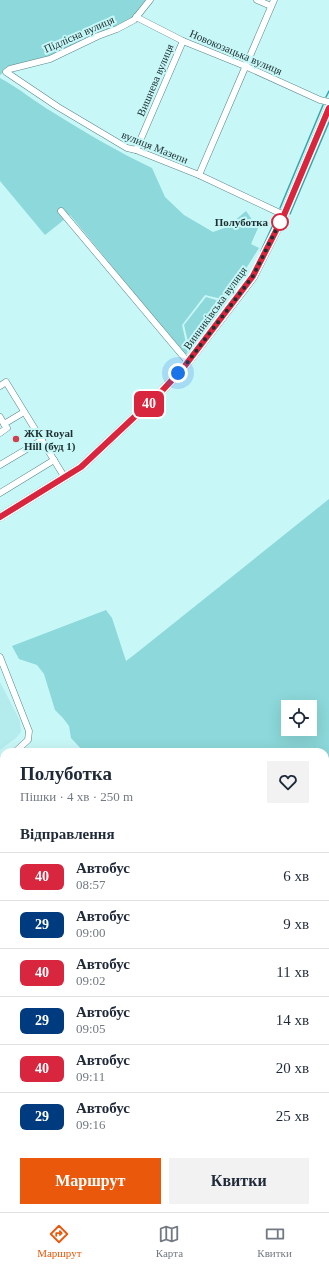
<!DOCTYPE html>
<html lang="uk">
<head>
<meta charset="utf-8">
<style>
	:root { --surface:#fff; --page:#f2f2f3; --text:#1f2937; --muted:#747a83; --line:#e0e1e3; --accent:#ea580c }
	body { margin:0; font-family:"Times New Roman",serif; background:var(--page); color:var(--text); height:100vh; display:flex; flex-direction:column; font-size:15px; white-space:nowrap }
	* { box-sizing:border-box; margin:0 }
	p { font-size:13px; color:var(--muted) }
	.icon { flex:none; width:22px; height:22px; fill:none; stroke:currentColor; stroke-width:2; stroke-linecap:round; stroke-linejoin:round }
	.map { position:relative; flex:1; overflow:hidden }
	.sheet { position:absolute; left:0px; top:748px; width:329px; height:464px; display:flex; flex-direction:column; background:var(--surface); border-radius:12px 12px 0 0; box-shadow:0 4px 16px #0002 }
	.sheet>* { flex:none }
	.badge { padding:0 8px; border-radius:6px; font-size:14px; line-height:26px }
	.tools { position:absolute; left:281px; top:700px; display:grid; gap:8px }
	.tools a { display:grid; place-items:center; width:36px; height:36px; border-radius:0px; background:var(--surface); box-shadow:0 4px 16px #0002; font-size:20px }
	.you { position:absolute; width:20px; height:20px; margin:-10px; border:3px solid #fff; border-radius:50%; background:#1a73e8; box-shadow:0 0 0 6px #1a73e833 }
	.map>.badge { position:absolute; translate:-50% -50%; box-shadow:0 0 0 2px #fff }
	h2 { padding:0 20px; font-size:15px; line-height:36px }
	.round { display:grid; place-items:center; flex:none; width:42px; height:42px; border-radius:0px; background:var(--page) }
	.headline { display:flex; align-items:center; justify-content:space-between; height:68px; padding:0 20px }
	h1 { font-size:19px; font-weight:700; line-height:30px }
	.primary-button { display:flex; gap:8px; margin-top:auto; padding:8px 20px }
	.primary-button a { flex:1; height:46px; border-radius:0px; background:var(--accent); color:#fff; font-size:16px; font-weight:700; line-height:46px; text-align:center }
	.primary-button a+a { background:var(--page); color:var(--text) }
	ul { padding:0; list-style:none }
	li { display:flex; align-items:center; gap:12px; height:48px; padding:0 20px; border-top:1px solid var(--line) }
	li div { flex:1 }
	li b { display:block; font-size:15px }
	li em { font-style:normal }
	li .badge { min-width:44px; font-weight:700; text-align:center }
	.tab-bar { display:flex; justify-content:space-around; align-items:center; height:56px; border-top:1px solid var(--line); background:var(--surface); font-size:11px; color:var(--muted) }
	.tab-bar a { display:grid; justify-items:center; gap:2px }
	.tab-bar .active { color:var(--accent) }
	.map>svg:first-child { display:block }
	.built { fill:#b4ecee }
	.green { fill:#8cd8da; fill-rule:evenodd }
	.lines { fill:none; stroke-linecap:round; stroke-linejoin:round }
	.stream { stroke:#37a5a8; stroke-width:1.5 }
	.street-casing { stroke:#5b8688; stroke-width:7 }
	.secondary-casing { stroke:#5b8688; stroke-width:9 }
	.street { stroke:#fff; stroke-width:6 }
	.secondary { stroke:#fff; stroke-width:8 }
	.line-casing { stroke:#fff; stroke-width:9 }
	.line { stroke:#d7263d; stroke-width:6 }
	.walk { stroke:#1d2f30; stroke-width:4; stroke-dasharray:0 7.2 }
	.stop-dot { fill:#fff; stroke:#d7263d; stroke-width:2 }
	.poi-dot { fill:#d04051; stroke:#c8f7f8; stroke-width:1.5 }
	.labels { text-anchor:middle; stroke-width:4; stroke-linejoin:round; paint-order:stroke }
	.street-label { font-size:11px; fill:#1d2f30; stroke:#c8f7f8 }
	.stop-label { font-size:11px; font-weight:bold; fill:#1d2f30; stroke:#c8f7f8; text-anchor:end }
	.poi-label { font-size:11px; font-weight:bold; fill:#1d2f30; stroke:#c8f7f8; text-anchor:start }
</style>
</head>
<body>
<div class="map">
<svg width="329" height="1212" viewBox="0 0 329 1212">
	<rect width="100%" height="100%" fill="#c8f7f8"/>
	<!-- built -->
	<polygon class="built" points="0,682 20,721 21,732 17,737 0,750"/>
	<!-- green -->
	<g class="green">
		<polygon points="0,0 149,0 135,18 51,57 11,67 0,75"/>
		<path d="M0,78C19,88 35,102 54,113C86,133 118,152 152,168L165,197L184,215L213,232L227,227L246,211L258,228L251,244L259,248L226,300L205,295L182,325L188,352L185,355L70,215L45,235L0,181Z"/>
		<polygon points="206,297 226,303 209,327 190,350 184,325"/>
		<path d="M329,499V1212H188L187,1208H325V752H84L71,738L69,726L63,718L55,710L44,674L37,665L19,659L12,646L106,610L112,618L126,661L134,655ZM288,707H310V729H288Z"/>
	</g>
	<g class="lines">
		<!-- stream -->
		<g class="stream">
			<polyline points="326,97 329,91"/>
			<polyline points="280,208 323,105"/>
			<polyline points="290,214 329,122"/>
			<polyline points="261,251 277,216"/>
		</g>
		<defs>
			<g id="street">
				<polyline points="150,0 134,20 117,29 98,36 50,59 10,69 6,72 58,107 127,148 136,150 199,175 284,215"/>
				<polyline points="257,0 271,6"/>
				<polyline points="136,17 183,41 245,66 320,100 329,102"/>
				<polyline points="136,150 183,41"/>
				<polyline points="199,175 274,0"/>
				<polyline points="61,211 188,362"/>
				<polyline points="0,386 6,382 65,478"/>
				<polyline points="0,417 4,424"/>
				<polyline points="0,433 7,428 4,424 24,412"/>
				<polyline points="0,465 42,440"/>
				<polyline points="0,493 54,460"/>
				<polyline points="0,657 29,731 28,740 15,752"/>
				<polyline points="0,764 4,760"/>
				<polyline points="0,870 4,884"/>
				<polyline points="0,989 4,994"/>
				<polyline points="1,1200 3,1212"/>
				<polyline points="43,1208 44,1212"/>
				<polyline points="83,1208 84,1212"/>
				<polyline points="137,1208 137,1212"/>
			</g>
			<polyline id="secondary" points="0,517 81,467 161,392 184,367 253,277 284,215 329,108"/>
		</defs>
		<!-- street casing -->
		<use href="#street" class="street-casing"/>
		<!-- secondary casing -->
		<use href="#secondary" class="secondary-casing"/>
		<!-- street -->
		<use href="#street" class="street"/>
		<!-- secondary -->
		<use href="#secondary" class="secondary"/>
	</g>
	<g class="lines">
		<defs>
			<polyline id="line" points="0,517 81,467 161,392 184,367 253,276 284,215 329,108"/>
		</defs>
		<!-- line casing -->
		<use href="#line" class="line-casing"/>
		<!-- line -->
		<use href="#line" class="line"/>
		<!-- walk -->
		<polyline class="walk" points="178,373 184,367 253,276 280,222"/>
	</g>
	<!-- markers -->
	<circle class="stop-dot" cx="280" cy="222" r="8"/>
	<circle class="poi-dot" cx="16" cy="439" r="4"/>
	<g class="labels">
		<!-- street labels -->
		<g class="street-label">
			<text transform="translate(79 34) rotate(-24)" y="4">Підлісна вулиця</text>
			<text transform="translate(236 52) rotate(23)" y="4">Новокозацька вулиця</text>
			<text transform="translate(155 80) rotate(-67)" y="4">Вишнева вулиця</text>
			<text transform="translate(155 147) rotate(22)" y="4">вулиця Мазепи</text>
			<text transform="translate(215 308) rotate(-54)" y="4">Винниківська вулиця</text>
		</g>
		<!-- stop labels -->
		<g class="stop-label">
			<text x="268" y="226">Полуботка</text>
		</g>
		<!-- poi labels -->
		<g class="poi-label">
			<text x="24" y="437">ЖК Royal<tspan x="24" dy="13">Hill (буд 1)</tspan></text>
		</g>
	</g>
</svg>
<div class="tools">
<a><svg class="icon" aria-label="locate" viewBox="0 0 24 24"><circle cx="12" cy="12" r="6"/><path d="M12 2v4M12 18v4M2 12h4M18 12h4"/></svg></a>
</div>
<div class="you" style="left:178px;top:373px"></div>
<b class="badge" style="left:149px;top:404px;background:#d7263d;color:#fff">40</b>
<section class="sheet">
<div class="headline"><div><h1>Полуботка</h1><p>Пішки · 4 хв · 250 m</p></div><a class="round"><svg class="icon" aria-label="heart" viewBox="0 0 24 24"><path d="M12 20l-8-8c-3-5 5-10 8-4 3-6 11-1 8 4z"/></svg></a></div>
<h2>Відправлення</h2>
<ul>
<li><span class="badge" style="background:#d7263d;color:#fff">40</span><div><b>Автобус</b><p>08:57</p></div><em>6 хв</em></li>
<li><span class="badge" style="background:#003b80;color:#fff">29</span><div><b>Автобус</b><p>09:00</p></div><em>9 хв</em></li>
<li><span class="badge" style="background:#d7263d;color:#fff">40</span><div><b>Автобус</b><p>09:02</p></div><em>11 хв</em></li>
<li><span class="badge" style="background:#003b80;color:#fff">29</span><div><b>Автобус</b><p>09:05</p></div><em>14 хв</em></li>
<li><span class="badge" style="background:#d7263d;color:#fff">40</span><div><b>Автобус</b><p>09:11</p></div><em>20 хв</em></li>
<li><span class="badge" style="background:#003b80;color:#fff">29</span><div><b>Автобус</b><p>09:16</p></div><em>25 хв</em></li>
</ul>
<div class="primary-button"><a>Маршрут</a><a>Квитки</a></div>
</section>
</div>
<nav class="tab-bar">
<a class="active"><svg class="icon" aria-label="directions" viewBox="0 0 24 24"><path d="M12 3l9 9-9 9-9-9zM9 14v-3h6M13 9l2 2-2 2"/></svg>Маршрут</a>
<a><svg class="icon" aria-label="map" viewBox="0 0 24 24"><path d="M3 6l6-2 6 2 6-2v14l-6 2-6-2-6 2zM9 4v14M15 6v14"/></svg>Карта</a>
<a><svg class="icon" aria-label="tickets" viewBox="0 0 24 24"><path d="M3 7h18v10H3zM15 7v10"/></svg>Квитки</a>
</nav>
</body>
</html>
